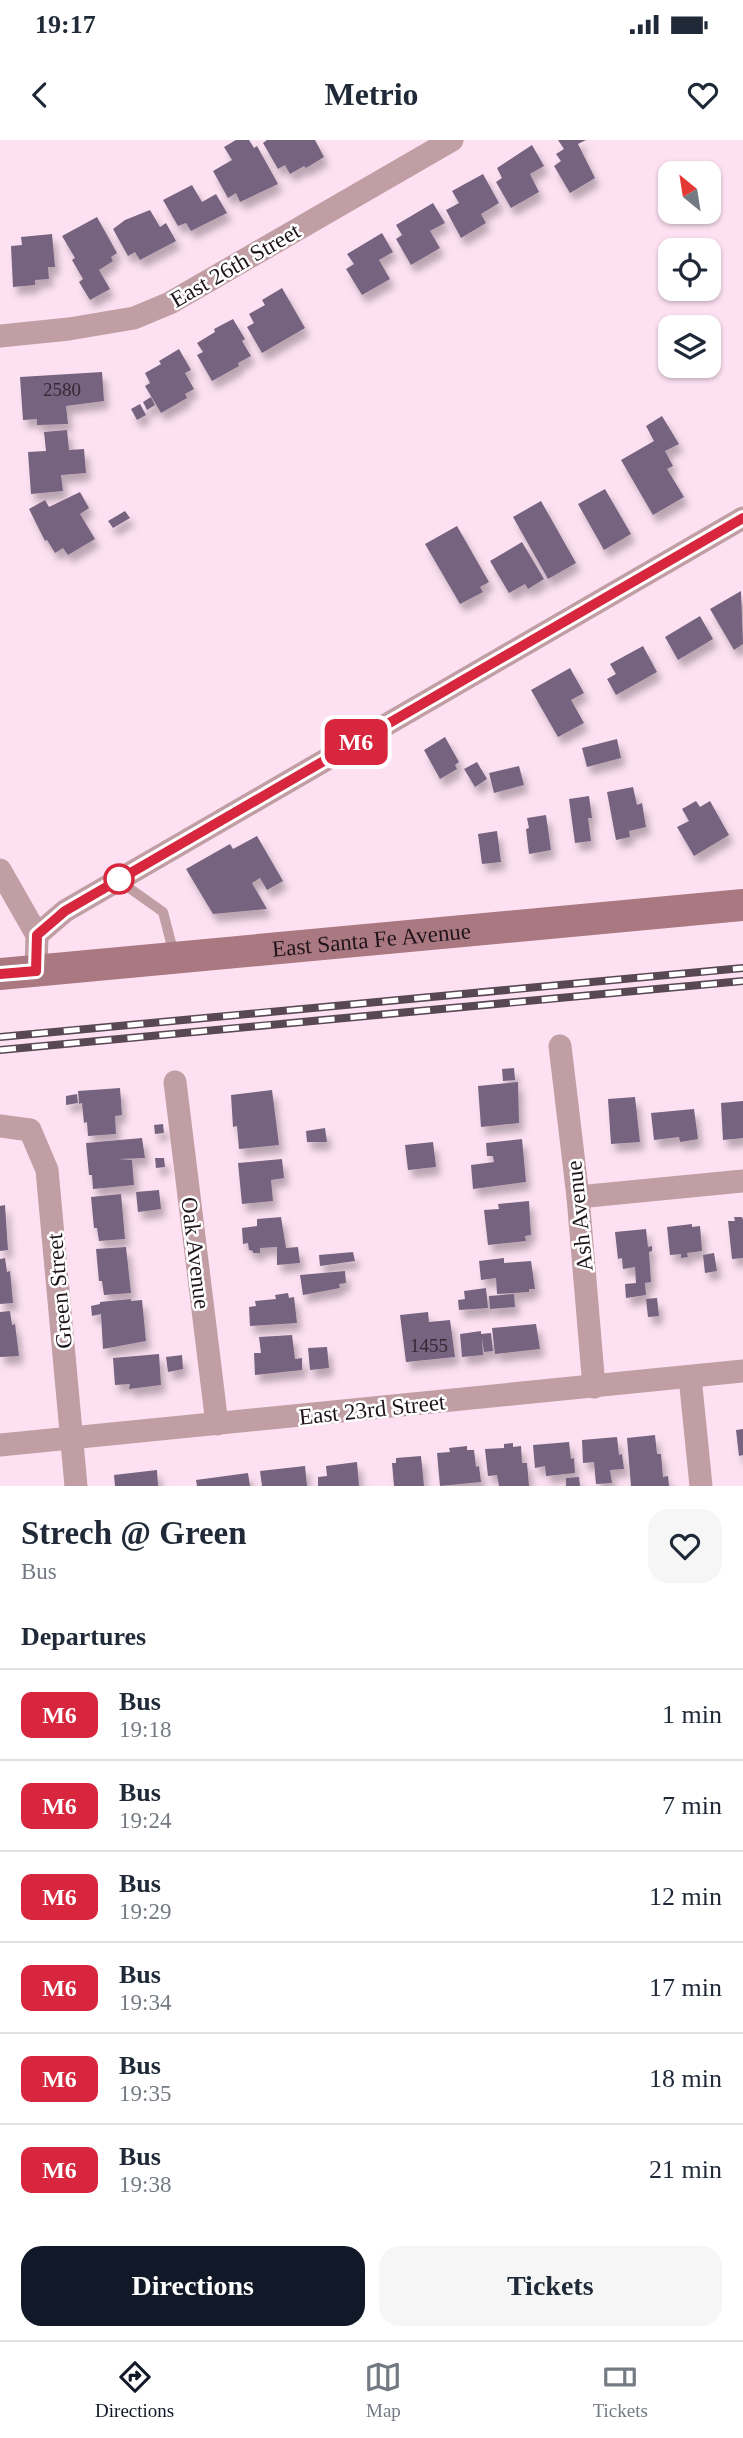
<!DOCTYPE html>
<html lang="en">
<head>
<meta charset="utf-8">
<style>
	:root { --surface:#fff; --page:#f6f6f7; --text:#1f2937; --muted:#747a83; --line:#e0e1e3; --accent:#111827 }
	body { margin:0; font-family:Georgia,serif; background:var(--page); color:var(--text); height:100vh; display:flex; flex-direction:column; font-size:26px; white-space:nowrap }
	* { box-sizing:border-box; margin:0 }
	p { font-size:23px; color:var(--muted) }
	.icon { flex:none; width:38px; height:38px; fill:none; stroke:currentColor; stroke-width:2; stroke-linecap:round; stroke-linejoin:round }
	.map { position:relative; height:1346px; overflow:hidden }
	.panel { display:flex; flex-direction:column; background:var(--surface); flex:1 }
	.panel>* { flex:none }
	.badge { padding:0 14px; border-radius:10px; font-size:24px; line-height:46px }
	.needle { width:46px; rotate:330deg }
	.buttons { position:absolute; left:658px; top:21px; display:grid; gap:14px }
	.buttons a { display:grid; place-items:center; width:63px; height:63px; border-radius:14px; background:var(--surface); box-shadow:0 2px 5px #0004; font-size:35px }
	.map>.badge { position:absolute; translate:-50% -50%; box-shadow:0 0 0 4px #fff }
	h2 { padding:0 21px; font-size:26px; line-height:63px }
	.round { display:grid; place-items:center; flex:none; width:74px; height:74px; border-radius:21px; background:var(--page) }
	.overview { display:flex; align-items:center; justify-content:space-between; height:119px; padding:0 21px }
	h1 { font-size:33px; font-weight:700; line-height:52px }
	.button { display:flex; gap:14px; margin-top:auto; padding:14px 21px }
	.button a { flex:1; height:80px; border-radius:21px; background:var(--accent); color:#fff; font-size:28px; font-weight:700; line-height:80px; text-align:center }
	.button a+a { background:var(--page); color:var(--text) }
	ul { padding:0; list-style:none }
	li { display:flex; align-items:center; gap:21px; height:91px; padding:0 21px; border-top:2px solid var(--line) }
	li div { flex:1 }
	li b { display:block; font-size:26px }
	li em { font-style:normal }
	li .badge { min-width:77px; font-weight:700; text-align:center }
	.status { display:flex; justify-content:space-between; align-items:center; height:49px; padding:0 35px; background:var(--surface); direction:ltr }
	.status svg { height:19px; fill:currentColor }
	header { display:flex; justify-content:space-between; align-items:center; height:91px; padding:0 21px; background:var(--surface); font-size:32px; font-weight:700 }
	.tab-bar { display:flex; justify-content:space-around; align-items:center; height:98px; border-top:2px solid var(--line); background:var(--surface); font-size:19px; color:var(--muted) }
	.tab-bar a { display:grid; justify-items:center; gap:4px }
	.tab-bar .active { color:var(--accent) }
	.map>svg:first-child { display:block }
	.building { fill:#75637f; filter:url(#shadow) }
	.lines { fill:none; stroke-linecap:round; stroke-linejoin:round }
	.lane { stroke:#c09ea3; stroke-width:10 }
	.street { stroke:#c09ea3; stroke-width:23 }
	.secondary { stroke:#aa7880; stroke-width:32 }
	.rail-casing { stroke:#584853; stroke-width:8 }
	.rail { stroke:#fff; stroke-width:5; stroke-dasharray:16; stroke-linecap:butt }
	.line-casing { stroke:#fff; stroke-width:16 }
	.line { stroke:#d7263d; stroke-width:10 }
	.stop-dot { fill:#fff; stroke:#d7263d; stroke-width:3.5 }
	.labels { text-anchor:middle; stroke-width:5; stroke-linejoin:round; paint-order:stroke }
	.number-label { font-size:19px; fill:#352835 }
	.street-label { font-size:23px; fill:#20141c; stroke:#fff }
</style>
</head>
<body>
<div class="status"><b>19:17</b><svg viewBox="0 0 49 12"><path d="M0 12V9h3v3zM5 12V6h3v6zM10 12V3h3v9zM15 12V0h3v12zM26 1h20v11H26zM47 4h2v5h-2z"/></svg></div>
<header><svg class="icon" aria-label="back" viewBox="0 0 24 24"><path d="M15 5l-7 7 7 7"/></svg>Metrio<svg class="icon" aria-label="heart" viewBox="0 0 24 24"><path d="M12 20l-8-8c-3-5 5-10 8-4 3-6 11-1 8 4z"/></svg></header>
<div class="map">
<svg width="743" height="1346" viewBox="0 0 743 1346">
	<defs>
		<filter id="shadow"><feDropShadow dx="4.5" dy="8" stdDeviation="3.5" flood-color="#0004"/></filter>
	</defs>
	<rect width="100%" height="100%" fill="#fde1f2"/>
	<!-- building -->
	<g class="building">
		<polygon points="236,0 249,0 254,8 257,6 278,44 240,62 236,53 228,58 213,31 232,20 224,7"/>
		<polygon points="267,0 315,0 324,17 306,28 304,26 290,34 285,25 278,29 263,3"/>
		<polygon points="558,0 586,0 578,4 595,38 570,53 554,26 561,21 556,14 564,9"/>
		<polygon points="532,5 544,26 530,34 539,52 511,68 496,42 502,38 497,28"/>
		<polygon points="483,34 499,63 481,74 486,83 461,98 446,70 459,63 452,51"/>
		<polygon points="192,45 202,62 216,54 227,73 191,91 186,83 178,86 163,60"/>
		<polygon points="433,63 445,83 430,91 440,108 411,125 396,99 402,95 396,85"/>
		<polygon points="150,70 160,87 166,83 176,101 140,120 135,112 128,116 113,89 125,80"/>
		<polygon points="97,77 117,113 111,117 113,121 99,130 110,149 90,160 79,142 83,139 72,120 75,118 62,96"/>
		<polygon points="382,93 393,112 379,120 390,139 362,155 346,129 354,124 347,114"/>
		<polygon points="52,94 55,127 48,127 49,139 35,140 35,145 13,147 11,106 22,105 21,97"/>
		<polygon points="282,148 305,188 262,213 247,187 254,183 249,174 265,165 262,160"/>
		<polygon points="233,179 245,199 242,201 251,216 238,223 239,226 212,241 197,215 203,212 197,203 215,192 214,189"/>
		<polygon points="179,209 191,230 185,233 194,249 185,254 187,258 161,273 145,246 150,243 145,233 161,224 159,221"/>
		<polygon points="102,232 104,261 66,266 68,284 37,285 37,279 23,280 20,237"/>
		<polygon points="151,257 155,265 147,270 143,262"/>
		<polygon points="140,264 146,275 137,280 131,269"/>
		<polygon points="662,276 679,304 665,311 673,326 667,329 684,357 653,375 621,320 654,301 646,286"/>
		<polygon points="67,290 69,310 84,309 86,333 61,335 63,351 31,354 28,312 46,311 44,292"/>
		<polygon points="605,349 631,394 604,410 578,364"/>
		<polygon points="80,352 89,368 80,374 95,399 68,415 63,408 55,413 47,400 45,401 29,369 45,360 49,367"/>
		<polygon points="541,361 576,423 548,439 513,377"/>
		<polygon points="125,371 130,378 113,388 108,381"/>
		<polygon points="457,386 489,442 480,447 483,452 460,464 425,404"/>
		<polygon points="522,402 544,439 528,449 525,444 509,453 490,421"/>
		<polygon points="741,451 743,504 734,510 710,469"/>
		<polygon points="700,476 713,499 678,520 665,497"/>
		<polygon points="643,506 657,532 616,555 607,539 616,534 610,524"/>
		<polygon points="570,528 584,553 571,560 584,583 558,597 531,550"/>
		<polygon points="445,597 459,622 455,625 457,629 440,639 424,610"/>
		<polygon points="617,599 621,618 587,627 582,608"/>
		<polygon points="477,622 487,639 475,647 464,629"/>
		<polygon points="519,626 524,645 494,653 489,633"/>
		<polygon points="633,647 637,665 642,663 646,687 629,691 630,697 616,700 607,652"/>
		<polygon points="589,656 592,678 588,678 591,701 575,703 569,659"/>
		<polygon points="696,661 700,667 710,661 729,695 694,716 677,687 689,681 682,669"/>
		<polygon points="546,675 551,710 529,714 526,689 529,688 527,678"/>
		<polygon points="497,691 501,722 482,724 478,694"/>
		<polygon points="257,696 283,741 267,750 260,738 252,743 267,769 213,774 186,729 230,704 233,709"/>
		<polygon points="514,928 515,940 503,941 502,929"/>
		<polygon points="518,942 519,983 481,987 478,946"/>
		<polygon points="120,948 122,975 115,976 116,994 88,996 87,982 84,983 82,963 79,964 78,951"/>
		<polygon points="272,950 279,1005 239,1009 237,986 233,987 231,955"/>
		<polygon points="77,954 78,963 66,965 66,956"/>
		<polygon points="635,957 640,1002 611,1004 608,959"/>
		<polygon points="743,961 743,998 723,1000 721,963"/>
		<polygon points="694,969 698,999 680,1002 679,997 654,1000 651,973"/>
		<polygon points="163,984 164,993 155,994 154,985"/>
		<polygon points="325,988 327,1002 307,1002 306,991"/>
		<polygon points="142,998 145,1018 118,1019 132,1020 134,1045 93,1049 92,1035 89,1035 86,1003"/>
		<polygon points="522,999 526,1042 473,1049 471,1025 494,1022 493,1016 487,1016 486,1003"/>
		<polygon points="433,1002 436,1027 408,1030 405,1005"/>
		<polygon points="155,1018 164,1018 165,1027 156,1028"/>
		<polygon points="282,1019 284,1038 271,1040 273,1061 242,1064 238,1023"/>
		<polygon points="159,1050 161,1069 138,1072 136,1052"/>
		<polygon points="121,1054 125,1099 99,1101 97,1088 94,1088 91,1057"/>
		<polygon points="529,1061 531,1095 525,1096 526,1101 488,1105 484,1070 499,1069 498,1064"/>
		<polygon points="5,1065 8,1110 0,1111 0,1066"/>
		<polygon points="281,1077 286,1108 298,1107 300,1123 277,1125 277,1107 260,1108 260,1113 253,1113 253,1111 249,1110 248,1103 243,1104 242,1088 257,1086 257,1079"/>
		<polygon points="734,1077 742,1077 743,1080 743,1118 732,1119 728,1081 735,1081"/>
		<polygon points="692,1084 692,1087 700,1086 702,1111 687,1113 688,1117 681,1118 681,1114 670,1115 667,1087"/>
		<polygon points="646,1089 648,1107 652,1106 652,1111 649,1112 651,1142 645,1143 646,1155 626,1158 625,1144 636,1143 635,1127 623,1129 622,1118 618,1119 615,1092"/>
		<polygon points="126,1107 131,1153 104,1155 102,1141 99,1141 96,1109"/>
		<polygon points="353,1112 355,1121 320,1126 319,1115"/>
		<polygon points="714,1113 717,1131 705,1133 703,1115"/>
		<polygon points="5,1118 7,1132 10,1131 13,1163 0,1164 0,1119"/>
		<polygon points="504,1118 504,1123 531,1121 535,1149 529,1149 529,1152 497,1154 496,1138 481,1140 479,1121"/>
		<polygon points="345,1131 346,1143 339,1144 340,1148 303,1155 300,1135"/>
		<polygon points="486,1148 488,1168 459,1170 458,1160 465,1159 464,1151"/>
		<polygon points="288,1153 289,1158 294,1157 297,1183 250,1186 249,1167 256,1166 255,1161 276,1159 275,1155"/>
		<polygon points="514,1154 515,1167 490,1169 489,1156"/>
		<polygon points="657,1158 659,1176 648,1177 646,1159"/>
		<polygon points="131,1159 131,1161 142,1160 146,1201 103,1209 101,1174 92,1176 91,1166 100,1164 100,1162"/>
		<polygon points="10,1171 12,1185 15,1184 19,1216 0,1217 0,1172"/>
		<polygon points="428,1172 429,1182 450,1180 455,1217 406,1222 400,1175"/>
		<polygon points="536,1184 540,1209 495,1214 492,1188"/>
		<polygon points="481,1191 481,1194 491,1193 493,1211 484,1212 482,1198 483,1215 462,1217 460,1194"/>
		<polygon points="292,1195 295,1219 302,1218 302,1230 255,1235 254,1213 261,1213 259,1197"/>
		<polygon points="327,1207 329,1228 310,1230 308,1208"/>
		<polygon points="159,1214 161,1245 129,1249 130,1244 115,1245 113,1218"/>
		<polygon points="182,1215 183,1229 168,1232 166,1217"/>
		<polygon points="743,1289 743,1315 739,1316 736,1290"/>
		<polygon points="655,1295 657,1314 661,1314 663,1337 668,1336 669,1346 631,1346 627,1298"/>
		<polygon points="617,1297 619,1315 622,1314 624,1329 610,1330 612,1343 596,1344 594,1322 583,1323 582,1300"/>
		<polygon points="569,1302 571,1319 574,1318 575,1333 546,1336 545,1326 535,1328 533,1305"/>
		<polygon points="513,1303 513,1307 521,1306 522,1323 527,1323 529,1346 499,1346 497,1335 488,1336 485,1309 504,1308 504,1304"/>
		<polygon points="467,1306 467,1310 474,1310 476,1327 479,1326 481,1342 440,1346 437,1313 450,1312 449,1308"/>
		<polygon points="421,1316 424,1346 394,1346 392,1323 396,1323 396,1318"/>
		<polygon points="357,1322 359,1346 318,1346 318,1337 327,1336 326,1326"/>
		<polygon points="305,1326 307,1346 262,1346 260,1331"/>
		<polygon points="157,1330 158,1346 115,1346 114,1335"/>
		<polygon points="248,1333 250,1346 197,1346 196,1340"/>
		<polygon points="579,1337 580,1346 566,1346 566,1338"/>
	</g>
	<g class="lines">
		<!-- lane -->
		<polyline class="lane" points="118,740 163,772 174,814"/>
		<!-- street -->
		<g class="street">
			<polyline points="0,196 69,189 134,178 170,163 452,0"/>
			<polyline points="0,730 37,795 36,831"/>
			<polyline points="37,795 65,771 743,378"/>
			<polyline points="560,906 578,1057 594,1247"/>
			<polyline points="175,942 217,1284"/>
			<polyline points="0,986 30,990 47,1030 76,1346"/>
			<polyline points="578,1057 743,1041"/>
			<polyline points="690,1237 701,1346"/>
			<polyline points="0,1305 743,1231"/>
		</g>
		<!-- secondary -->
		<path class="secondary" id="s1" d="M0,834L743,765"/>
		<defs>
			<g id="rail">
				<polyline points="0,897 743,828"/>
				<polyline points="0,910 743,841"/>
			</g>
		</defs>
		<!-- rail casing -->
		<use href="#rail" class="rail-casing"/>
		<!-- rail -->
		<use href="#rail" class="rail"/>
	</g>
	<g class="lines">
		<defs>
			<polyline id="line" points="0,834 36,831 37,795 65,771 743,378"/>
		</defs>
		<!-- line casing -->
		<use href="#line" class="line-casing"/>
		<!-- line -->
		<use href="#line" class="line"/>
	</g>
	<!-- markers -->
	<circle class="stop-dot" cx="119" cy="739" r="14"/>
	<g class="labels">
		<!-- number labels -->
		<g class="number-label">
			<text x="62" y="256">2580</text>
			<text x="429" y="1212">1455</text>
		</g>
		<!-- street labels -->
		<g class="street-label">
			<text transform="translate(235 125) rotate(-30)" y="8">East 26th Street</text>
			<text dy="8" stroke="none"><textPath href="#s1" startOffset="373">East Santa Fe Avenue</textPath></text>
			<text transform="translate(579 1076) rotate(-96)" y="8">Ash Avenue</text>
			<text transform="translate(196 1113) rotate(83)" y="8">Oak Avenue</text>
			<text transform="translate(59 1151) rotate(-95)" y="8">Green Street</text>
			<text transform="translate(372 1269) rotate(-6)" y="8">East 23rd Street</text>
		</g>
	</g>
</svg>
<div class="buttons">
<a><svg class="needle" viewBox="-14 -14 28 28"><path d="M0-13l5 13h-10z" fill="#e53935"/><path d="M0 13l5-13h-10z" fill="#747a83"/></svg></a>
<a><svg class="icon" aria-label="locate" viewBox="0 0 24 24"><circle cx="12" cy="12" r="6"/><path d="M12 2v4M12 18v4M2 12h4M18 12h4"/></svg></a>
<a><svg class="icon" aria-label="layers" viewBox="0 0 24 24"><path d="M12 4l9 5-9 5-9-5zM3 14l9 5 9-5"/></svg></a>
</div>
<b class="badge" style="left:356px;top:602px;background:#d7263d;color:#fff">M6</b>
</div>
<section class="panel">
<div class="overview"><div><h1>Strech @ Green</h1><p>Bus</p></div><a class="round"><svg class="icon" aria-label="heart" viewBox="0 0 24 24"><path d="M12 20l-8-8c-3-5 5-10 8-4 3-6 11-1 8 4z"/></svg></a></div>
<h2>Departures</h2>
<ul>
<li><span class="badge" style="background:#d7263d;color:#fff">M6</span><div><b>Bus</b><p>19:18</p></div><em>1 min</em></li>
<li><span class="badge" style="background:#d7263d;color:#fff">M6</span><div><b>Bus</b><p>19:24</p></div><em>7 min</em></li>
<li><span class="badge" style="background:#d7263d;color:#fff">M6</span><div><b>Bus</b><p>19:29</p></div><em>12 min</em></li>
<li><span class="badge" style="background:#d7263d;color:#fff">M6</span><div><b>Bus</b><p>19:34</p></div><em>17 min</em></li>
<li><span class="badge" style="background:#d7263d;color:#fff">M6</span><div><b>Bus</b><p>19:35</p></div><em>18 min</em></li>
<li><span class="badge" style="background:#d7263d;color:#fff">M6</span><div><b>Bus</b><p>19:38</p></div><em>21 min</em></li>
</ul>
<div class="button"><a>Directions</a><a>Tickets</a></div>
</section>
<nav class="tab-bar">
<a class="active"><svg class="icon" aria-label="directions" viewBox="0 0 24 24"><path d="M12 3l9 9-9 9-9-9zM9 14v-3h6M13 9l2 2-2 2"/></svg>Directions</a>
<a><svg class="icon" aria-label="map" viewBox="0 0 24 24"><path d="M3 6l6-2 6 2 6-2v14l-6 2-6-2-6 2zM9 4v14M15 6v14"/></svg>Map</a>
<a><svg class="icon" aria-label="tickets" viewBox="0 0 24 24"><path d="M3 7h18v10H3zM15 7v10"/></svg>Tickets</a>
</nav>
</body>
</html>
